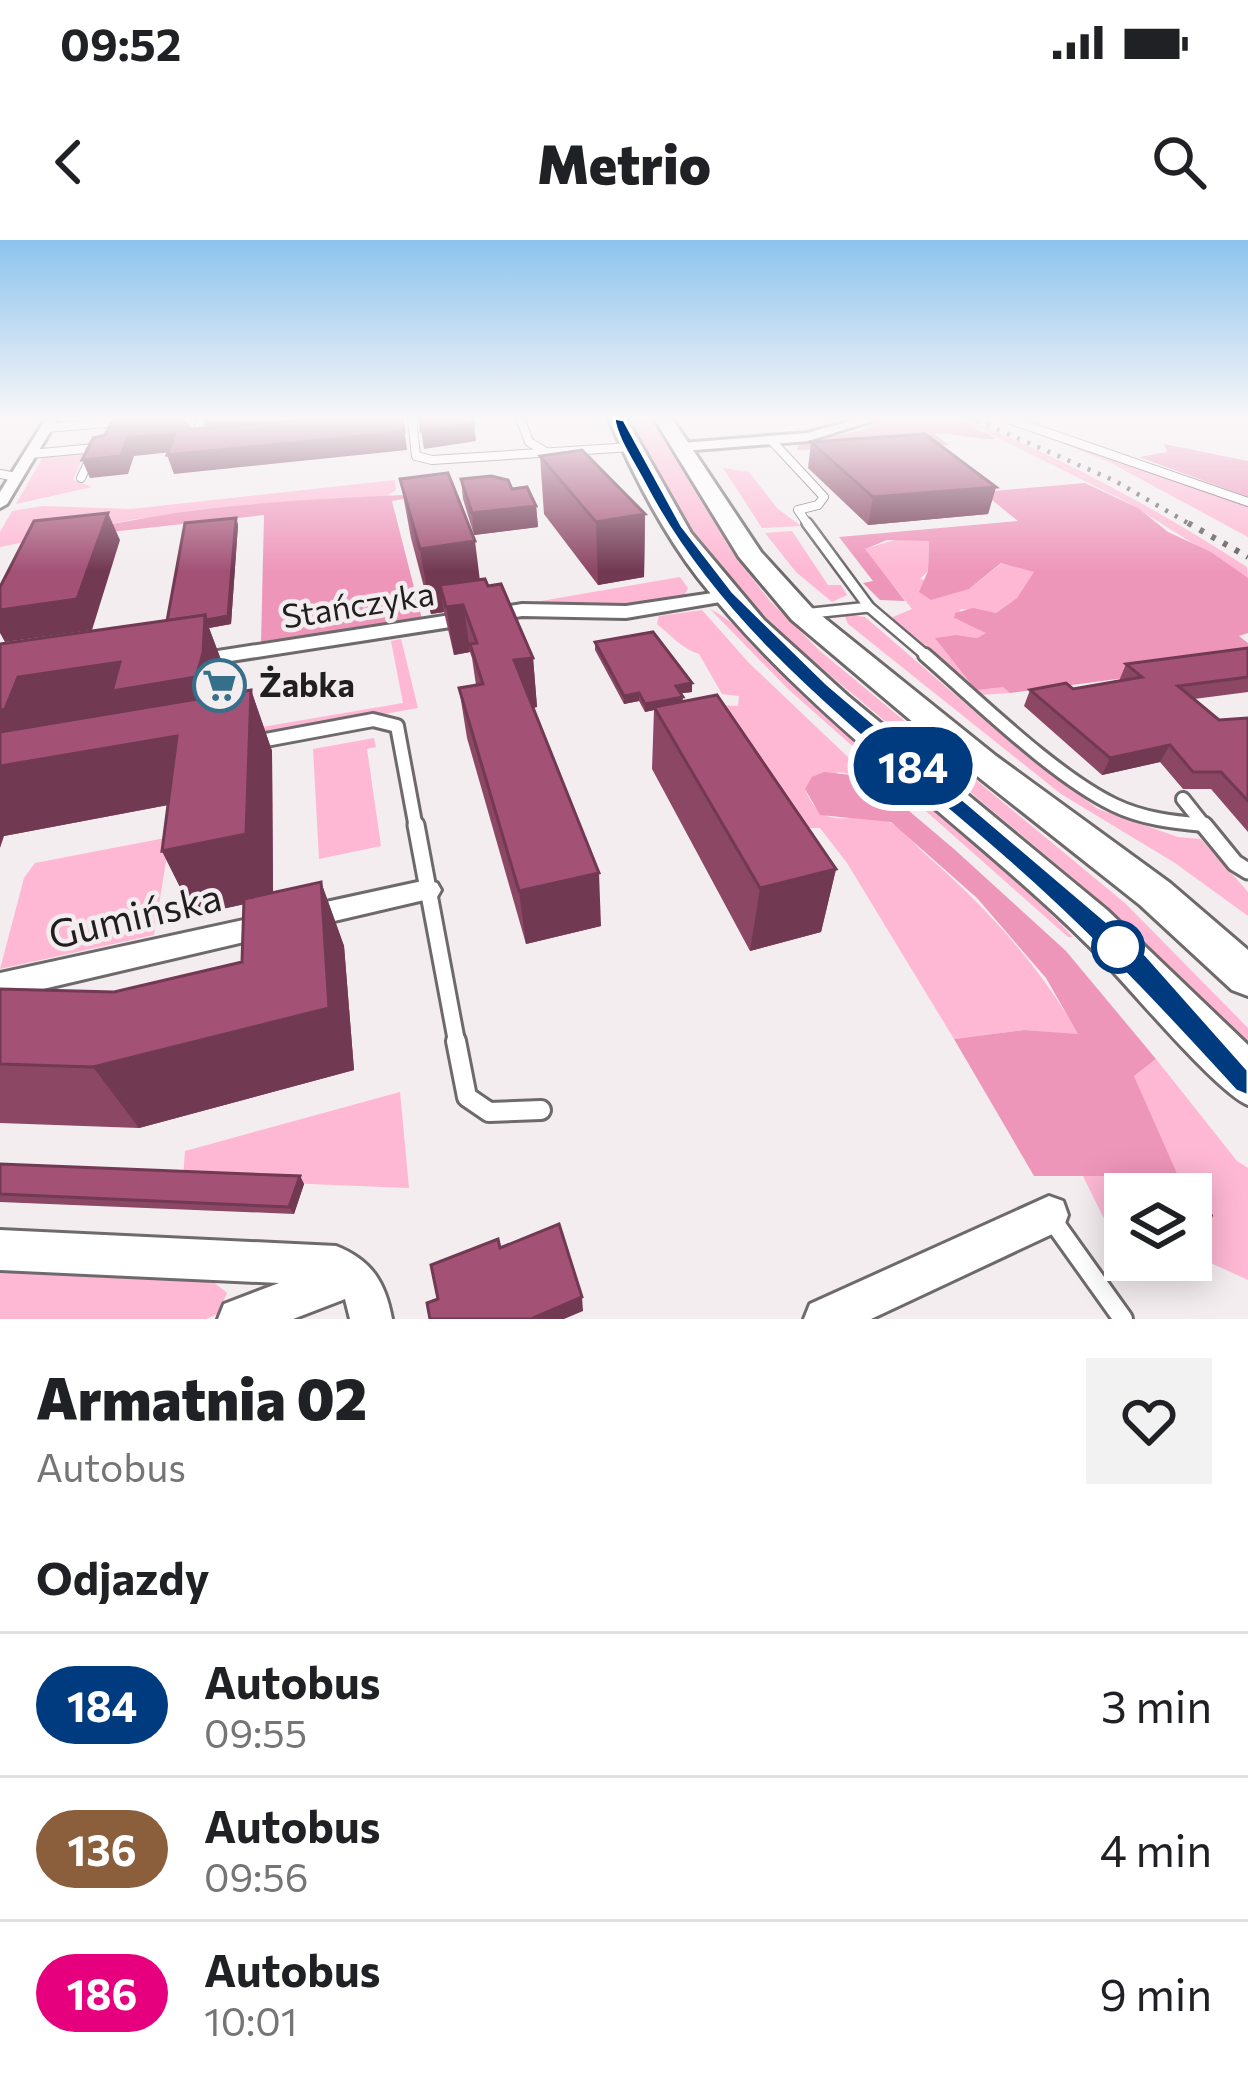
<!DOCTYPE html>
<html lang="pl">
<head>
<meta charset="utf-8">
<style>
	:root { --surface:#fff; --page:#f2f2f2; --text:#202124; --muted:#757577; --line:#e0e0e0 }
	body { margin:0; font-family:Commissioner,sans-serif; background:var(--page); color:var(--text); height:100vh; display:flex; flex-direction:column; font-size:45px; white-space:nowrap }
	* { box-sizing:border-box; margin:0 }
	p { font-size:39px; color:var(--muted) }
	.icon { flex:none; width:66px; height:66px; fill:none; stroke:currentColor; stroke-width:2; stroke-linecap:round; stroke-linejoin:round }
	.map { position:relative; height:1079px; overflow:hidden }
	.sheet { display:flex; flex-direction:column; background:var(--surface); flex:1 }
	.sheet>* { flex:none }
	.badge { padding:0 24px; border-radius:39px; font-size:42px; line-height:78px }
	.controls { position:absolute; left:1104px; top:933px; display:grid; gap:24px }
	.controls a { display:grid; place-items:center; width:108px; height:108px; border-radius:0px; background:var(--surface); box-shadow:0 6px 30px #0003; font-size:60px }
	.map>.badge { position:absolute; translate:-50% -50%; box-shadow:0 0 0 6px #fff }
	h2 { padding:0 36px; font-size:45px; line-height:108px }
	.round { display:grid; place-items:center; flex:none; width:126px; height:126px; border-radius:0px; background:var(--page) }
	.summary { display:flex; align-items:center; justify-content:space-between; height:204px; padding:0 36px }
	h1 { font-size:57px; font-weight:800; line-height:90px }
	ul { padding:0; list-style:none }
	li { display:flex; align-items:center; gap:36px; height:144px; padding:0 36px; border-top:3px solid var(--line) }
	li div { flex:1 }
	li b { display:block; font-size:45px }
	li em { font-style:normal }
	li .badge { min-width:132px; font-weight:700; text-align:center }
	.status { display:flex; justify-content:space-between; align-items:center; height:84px; padding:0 60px; background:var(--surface); direction:ltr }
	.status svg { height:33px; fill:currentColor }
	header { display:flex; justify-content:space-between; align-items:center; height:156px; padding:0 36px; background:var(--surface); font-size:54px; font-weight:800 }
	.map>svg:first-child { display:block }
	.green { fill:#feb8d3 }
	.forest { fill:#ee96ba }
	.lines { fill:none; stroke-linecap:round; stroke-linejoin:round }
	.lane-far4-casing { stroke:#6e696b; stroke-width:10 }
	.lane-far3-casing { stroke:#6e696b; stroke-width:14 }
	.lane-far2-casing { stroke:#6e696b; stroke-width:18 }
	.lane-far1-casing { stroke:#6e696b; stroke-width:21 }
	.lane-casing { stroke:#6e696b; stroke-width:24 }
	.street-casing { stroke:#6e696b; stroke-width:6 }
	.primary-casing { stroke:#6e696b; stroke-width:6 }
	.lane-far4 { stroke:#fff; stroke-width:8 }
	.lane-far3 { stroke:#fff; stroke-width:9 }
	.lane-far2 { stroke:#fff; stroke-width:12 }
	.lane-far1 { stroke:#fff; stroke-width:15 }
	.lane { stroke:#fff; stroke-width:18 }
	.street { fill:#fff; fill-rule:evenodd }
	.primary { fill:#fff; fill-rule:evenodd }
	.rail-far1 { stroke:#5e5b5c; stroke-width:4.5; stroke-dasharray:3 8; stroke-linecap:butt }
	.rail { stroke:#5e5b5c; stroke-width:6; stroke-dasharray:4.5 9; stroke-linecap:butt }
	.wall { fill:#8c4765 }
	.shaded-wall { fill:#723953 }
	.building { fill:#a35276; stroke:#723953; stroke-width:3 }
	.line { fill:#003b80; stroke:#fff; stroke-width:3 }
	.stop-dot { fill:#fff; stroke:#003b80; stroke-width:6 }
	.labels { text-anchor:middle; stroke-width:9; stroke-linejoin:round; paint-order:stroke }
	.street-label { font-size:33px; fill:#201e1f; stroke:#f3edef }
	.poi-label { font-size:33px; font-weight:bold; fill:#201e1f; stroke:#f3edef; text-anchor:start }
	.near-street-label { font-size:39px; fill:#201e1f; stroke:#f3edef }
</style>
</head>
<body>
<div class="status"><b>09:52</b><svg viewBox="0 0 49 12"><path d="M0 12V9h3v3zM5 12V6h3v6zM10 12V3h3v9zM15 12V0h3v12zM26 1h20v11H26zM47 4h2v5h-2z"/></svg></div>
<header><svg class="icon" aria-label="back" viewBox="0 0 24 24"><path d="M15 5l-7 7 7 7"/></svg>Metrio<svg class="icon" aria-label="search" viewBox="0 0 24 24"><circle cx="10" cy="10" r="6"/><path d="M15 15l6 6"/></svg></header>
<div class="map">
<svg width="1248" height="1079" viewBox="0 0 1248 1079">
	<rect width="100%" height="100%" fill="#f3edef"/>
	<!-- green -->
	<g class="green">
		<polygon points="630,180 651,180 733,313 770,361 820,411 1126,664 1248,788 1248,809 1085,648 777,391 689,286"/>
		<path d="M962,180H969C1067,220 1159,270 1247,327L1248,338L1127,262Z"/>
		<polygon points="1004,180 1248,265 1248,297 1111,223"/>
		<polygon points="86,211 73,240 92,247 16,264 44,215"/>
		<polygon points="723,228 749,232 777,268 801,286 762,288"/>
		<polygon points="395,240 396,250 387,256 135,279 0,307 0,292 12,271 43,266 131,269"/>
		<polygon points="792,291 828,345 841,345 847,355 832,362 796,332 765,293"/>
		<polygon points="902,298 929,301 928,331 920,339 969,349 1002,323 1035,332 1017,358 996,373 961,369 955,379 988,392 977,398 957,395 1010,453 980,455 888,379 912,369 864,309"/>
		<polygon points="680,337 688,348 684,356 631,365 512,366"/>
		<path d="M710,369C745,387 770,422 799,448C891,531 987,608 1073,697H1068L788,449Z"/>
		<path d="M702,370L749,423L869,537L839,532L805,549C825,600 855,565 891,583C903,589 915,605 925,614C987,668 1038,724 1079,795L1024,790L954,799L847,623L820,588H786L721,465L738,466L739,456L722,454L699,414C684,410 669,394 657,384L659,376Z"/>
		<polygon points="844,374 865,377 1018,509 1098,569 1178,597 1201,599 1248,652 1248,676 1175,623 1061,554 848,384"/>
		<polygon points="401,399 418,468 225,502 256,488 403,463 391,401"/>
		<polygon points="374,498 376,507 367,509 381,606 319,619 313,509"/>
		<polygon points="165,598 169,603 154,695 0,729 24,638 35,623"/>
		<polygon points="1156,819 1237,921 1248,928 1248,1040 1211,1023 1191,1019 1191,954 1125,954 1125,985 1107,985 1083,936 1177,936 1134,836"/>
		<polygon points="400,852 409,948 183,939 185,911"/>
		<polygon points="0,1025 202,1033 227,1053 218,1074 206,1079 0,1079"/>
	</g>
	<!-- forest -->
	<g class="forest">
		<path d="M880,180H962L996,199C974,200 956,192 934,194L949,205L797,210L799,203L868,189Z"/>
		<polygon points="1164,204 1248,221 1248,257 1139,217 1167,212"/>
		<polygon points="1085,243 1138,268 1168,292 1211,312 1248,338 1248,393 1239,396 1248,403 1248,422 1010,453 1003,447 976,450 935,398 957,395 977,398 986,393 954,378 955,373 973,368 996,373 1017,358 1034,332 1001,323 969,349 931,360 919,352 928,331 929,301 887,300 865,309 905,361 880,360 863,343 873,341 839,297 1018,281 982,252"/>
		<path d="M402,255L409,258L392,261L422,379L261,403L264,275L55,298C165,267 287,260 402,255Z"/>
		<polygon points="824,532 869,537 954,609 1066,711 1156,819 1134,836 1178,936 1034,936 954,799 1024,790 1078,794 1046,738 977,658 891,582 820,575 805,549 812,537"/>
	</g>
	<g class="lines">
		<defs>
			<g id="lane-far4">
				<polyline points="200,180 197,199 201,199"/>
				<polyline points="412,180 416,216 432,220 631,207"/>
				<polyline points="521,180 529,202 546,212"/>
				<polyline points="1011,180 1248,262"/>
				<polyline points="47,188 142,180"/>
				<polyline points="771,200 824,257 818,265 798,270 809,286"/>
				<polyline points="31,214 95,208 81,238"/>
				<polyline points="0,234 16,237"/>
			</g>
			<g id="lane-far3">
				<polyline points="807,283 869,367 929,418"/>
				<polyline points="803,374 869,367"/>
			</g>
			<g id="lane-far2">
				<path d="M925,415C977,460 1054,536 1114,565C1143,579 1173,582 1204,585"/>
				<polyline points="255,502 373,480 397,486 416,588"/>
				<polyline points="1183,559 1206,588"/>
			</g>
			<g id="lane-far1">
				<polyline points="416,585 457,804"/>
				<polyline points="1204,585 1235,623 1248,631"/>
			</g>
			<g id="lane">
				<polyline points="456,801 467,857 489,872 541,870"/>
				<polyline points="1053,981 1123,1079"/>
			</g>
			<g id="street">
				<polygon points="45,180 57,180 7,264 0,268 0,252"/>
				<polygon points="855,180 875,180 808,201 682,211 675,207 682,203 807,193"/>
				<polygon points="726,351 735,356 732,360 626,378 522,376 192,427 182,421 192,415 522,364 626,366"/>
				<polygon points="427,640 437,643 441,650 437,657 0,759 0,733"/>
				<polygon points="1049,956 1063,961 1068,975 1063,989 871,1079 804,1079 810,1064"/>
				<path d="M0,990L336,1006C371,1020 385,1041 392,1079H350L345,1059L293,1079H218L224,1064L279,1043L0,1030Z"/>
			</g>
			<g id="primary">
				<path d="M609,180H627L691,293L764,380L848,456L1107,670L1248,805V865C1215,852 1122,738 1088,705C964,583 805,475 698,338C661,290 634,235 609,180Z"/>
				<polygon points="655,180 673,180 761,312 812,368 996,516 1170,643 1248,710 1248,756 1232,750 1140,665 972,532 792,380 739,317"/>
			</g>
		</defs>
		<!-- lane-far4 casing -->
		<use href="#lane-far4" class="lane-far4-casing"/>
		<!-- lane-far3 casing -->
		<use href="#lane-far3" class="lane-far3-casing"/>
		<!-- lane-far2 casing -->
		<use href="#lane-far2" class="lane-far2-casing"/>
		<!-- lane-far1 casing -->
		<use href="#lane-far1" class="lane-far1-casing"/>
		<!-- lane casing -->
		<use href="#lane" class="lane-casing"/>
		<!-- street casing -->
		<use href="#street" class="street-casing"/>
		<!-- primary casing -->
		<use href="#primary" class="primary-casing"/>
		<!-- lane-far4 -->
		<use href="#lane-far4" class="lane-far4"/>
		<!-- lane-far3 -->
		<use href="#lane-far3" class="lane-far3"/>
		<!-- lane-far2 -->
		<use href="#lane-far2" class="lane-far2"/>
		<!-- lane-far1 -->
		<use href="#lane-far1" class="lane-far1"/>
		<!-- lane -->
		<use href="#lane" class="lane"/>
		<!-- street -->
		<use href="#street" class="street"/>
		<!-- primary -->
		<use href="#primary" class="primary"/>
		<!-- rail-far1 -->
		<polyline class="rail-far1" points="977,180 1115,241 1193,286"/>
		<!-- rail -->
		<polyline class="rail" points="1188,283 1248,317"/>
	</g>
	<!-- wall -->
	<g class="wall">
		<polygon points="811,202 996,247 988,274 868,285 808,228"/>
		<polygon points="540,216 645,274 644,337 598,345 544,274"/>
		<polygon points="400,239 480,340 488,346 533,418 537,467 533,468 601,686 526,704 467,498 459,448 476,445 472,418 470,412 454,415 444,372 431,374 411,298"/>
		<polygon points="461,239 512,249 536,266 538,287 474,295 463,259"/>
		<polygon points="236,278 238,285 231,384 209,388 226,433 226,454 251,450 272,511 273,652 321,642 344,706 354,830 139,888 0,883 0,749 114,752 242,722 244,664 194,675 162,611 168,565 4,596 0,404 167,381"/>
		<polygon points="595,402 692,443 692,452 681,453 683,462 836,629 821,692 750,711 652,529 654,470 645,472 639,461 624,464 595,410"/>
		<polygon points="1248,408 1248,452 1194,459 1219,480 1248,478 1248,592 1211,549 1183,549 1160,522 1102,535 1024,466 1030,450 1073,449 1119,441 1126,424"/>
		<polygon points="0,924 300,936 304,944 294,974 0,962"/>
		<polygon points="1145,936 1192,937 1211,975 1202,983 1191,983 1191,954 1142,954 1137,944"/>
	</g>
	<!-- shaded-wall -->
	<g class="shaded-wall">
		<polygon points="204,180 317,180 207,190"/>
		<polygon points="403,180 407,210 174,234 167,215"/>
		<polygon points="474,183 476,201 424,209 421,191"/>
		<polygon points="175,194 181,211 134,216 128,234 90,238 82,220 127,198"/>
		<polygon points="996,247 988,274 868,285 873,257"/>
		<polygon points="536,266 538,287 474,295 472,273"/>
		<polygon points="108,273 120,300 92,390 5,402 0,393 0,370"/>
		<polygon points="645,274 644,337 598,345 596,282"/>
		<polygon points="236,278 238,285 231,384 209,388 226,433 226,473 205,558 4,596 0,608 0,470 18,437 205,375"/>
		<polygon points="475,301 483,365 464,368 470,412 454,415 447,371 440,345 444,372 431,374 420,309"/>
		<polygon points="533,418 537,467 519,470 514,420"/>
		<polygon points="692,443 692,452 676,454 676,446"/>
		<polygon points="251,450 272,511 273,658 194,675 162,611"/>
		<polygon points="639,453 639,461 624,464 624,456"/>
		<polygon points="683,457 682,465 654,467 654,470 645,472 645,464"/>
		<polygon points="1170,505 1160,522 1102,535 1110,518"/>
		<polygon points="836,629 821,692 750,711 760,648"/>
		<polygon points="599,633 601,686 526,704 519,651"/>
		<polygon points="321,642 344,706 354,830 139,888 93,827 329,768"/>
		<polygon points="300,936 304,944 294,974 289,967"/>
		<polygon points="582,1057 583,1071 564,1079 531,1079"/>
	</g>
	<!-- building -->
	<g class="building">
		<polygon points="113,180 183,180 190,189 306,180 403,180 404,192 167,215 175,194 127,198 121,216 82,220 93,198 105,195"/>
		<polygon points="420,180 472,180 474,183 421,191"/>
		<polygon points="925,194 996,247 873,257 811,202"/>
		<polygon points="582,210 645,274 596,282 540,216"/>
		<polygon points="448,233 475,301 420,309 400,239"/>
		<polygon points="491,236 508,240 512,249 527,247 536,266 472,273 461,239"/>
		<polygon points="108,273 77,359 0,370 0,347 34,281"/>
		<polygon points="236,278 228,376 206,380 205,375 167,381 185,283"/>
		<polygon points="485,339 488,346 501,344 533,418 514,420 599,633 519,651 459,448 483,444 470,404 477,403 463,365 446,367 440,345"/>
		<polygon points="205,375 203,413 196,437 112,451 120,422 18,437 5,469 0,470 0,404"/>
		<polygon points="653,392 692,443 676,446 683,457 645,464 639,453 624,456 595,402"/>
		<polygon points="1248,408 1248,437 1178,446 1219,480 1248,478 1248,561 1221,532 1193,532 1170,505 1110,518 1030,450 1066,443 1073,449 1142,437 1126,424"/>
		<polygon points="251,450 246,594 162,611 177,496 0,526 0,492"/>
		<polygon points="717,455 836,629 760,648 654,467"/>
		<polygon points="321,642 329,768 93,827 0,824 0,749 114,752 242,722 244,659"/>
		<polygon points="0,924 300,936 289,967 0,954"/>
		<polygon points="1145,936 1192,937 1211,975 1191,975 1191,954 1152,954"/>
		<polygon points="559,984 582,1057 531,1079 430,1079 427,1063 438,1059 431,1025 498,999 500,1008"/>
	</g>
	<!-- sky -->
	<linearGradient id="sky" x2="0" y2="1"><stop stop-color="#8cc3ed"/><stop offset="0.54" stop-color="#faf7f8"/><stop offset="1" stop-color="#faf7f8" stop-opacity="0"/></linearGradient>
	<rect width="1248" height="331" fill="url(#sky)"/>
	<!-- line -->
	<path class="line" d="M614,178L624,180L682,286L733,352L827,444L1146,715L1248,830V856L1236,851C1172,781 1108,712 1038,648C900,521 732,413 644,243C634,223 616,198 614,178Z"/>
	<!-- icons -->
	<defs>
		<symbol id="supermarket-ring" viewBox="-11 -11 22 22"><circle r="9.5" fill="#f3edef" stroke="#366f89" stroke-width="1.5"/><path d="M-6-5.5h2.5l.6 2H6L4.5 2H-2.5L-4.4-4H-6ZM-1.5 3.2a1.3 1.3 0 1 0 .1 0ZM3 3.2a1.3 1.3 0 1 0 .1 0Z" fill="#366f89"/></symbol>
	</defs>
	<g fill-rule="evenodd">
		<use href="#supermarket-ring" x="190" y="416" width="59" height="59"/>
	</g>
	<!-- markers -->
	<circle class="stop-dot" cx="1118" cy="707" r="24"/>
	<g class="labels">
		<!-- street labels -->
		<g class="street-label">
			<text transform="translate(358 365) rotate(-9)" y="12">Stańczyka</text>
		</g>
		<!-- poi labels -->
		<g class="poi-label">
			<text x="259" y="457">Żabka</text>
		</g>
		<!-- near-street labels -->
		<g class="near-street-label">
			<text transform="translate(135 676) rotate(-13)" y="14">Gumińska</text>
		</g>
	</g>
</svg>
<div class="controls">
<a><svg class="icon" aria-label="layers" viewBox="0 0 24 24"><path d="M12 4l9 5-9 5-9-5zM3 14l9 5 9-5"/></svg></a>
</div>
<b class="badge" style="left:913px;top:526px;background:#003b80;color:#fff">184</b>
</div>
<section class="sheet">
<div class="summary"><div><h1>Armatnia 02</h1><p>Autobus</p></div><a class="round"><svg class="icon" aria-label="heart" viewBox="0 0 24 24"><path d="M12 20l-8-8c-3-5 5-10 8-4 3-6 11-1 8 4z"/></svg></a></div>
<h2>Odjazdy</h2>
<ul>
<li><span class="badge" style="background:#003b80;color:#fff">184</span><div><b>Autobus</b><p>09:55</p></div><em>3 min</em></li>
<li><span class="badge" style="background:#8b5e3c;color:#fff">136</span><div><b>Autobus</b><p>09:56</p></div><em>4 min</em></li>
<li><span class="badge" style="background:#e6007e;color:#fff">186</span><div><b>Autobus</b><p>10:01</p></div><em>9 min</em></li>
</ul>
</section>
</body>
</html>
